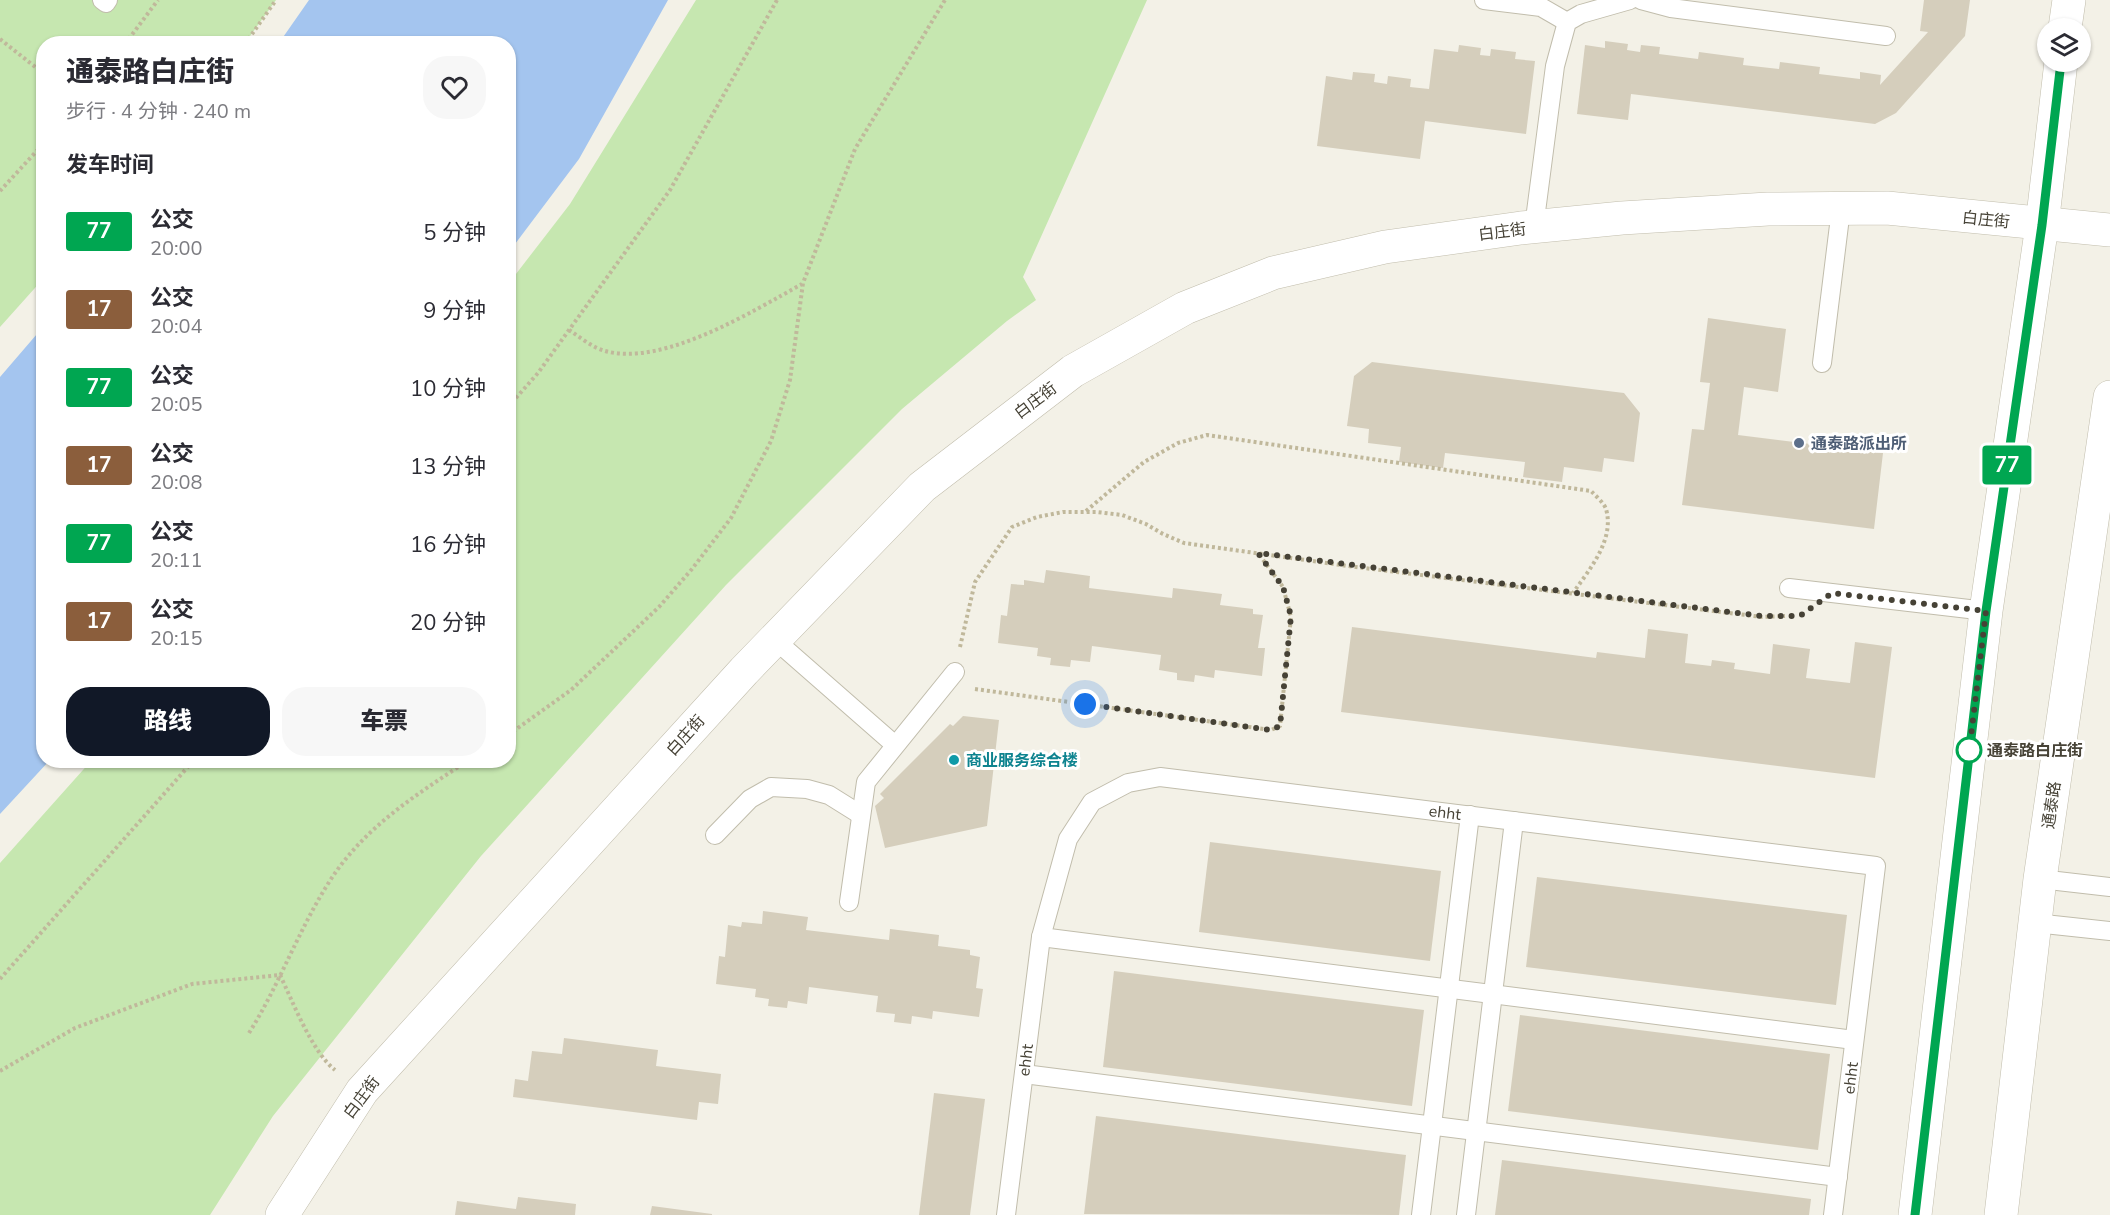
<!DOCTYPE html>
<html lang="zh">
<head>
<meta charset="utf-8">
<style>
	:root { --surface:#fff; --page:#f7f7f7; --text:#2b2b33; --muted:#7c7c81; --accent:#111827 }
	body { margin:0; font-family:"Nunito Sans","Noto Sans SC",sans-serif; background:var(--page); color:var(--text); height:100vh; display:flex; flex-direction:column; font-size:22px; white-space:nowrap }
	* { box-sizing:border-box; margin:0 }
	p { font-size:20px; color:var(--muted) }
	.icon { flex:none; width:33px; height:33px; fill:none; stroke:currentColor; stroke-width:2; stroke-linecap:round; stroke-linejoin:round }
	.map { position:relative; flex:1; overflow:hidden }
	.sheet { position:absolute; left:36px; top:36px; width:480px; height:732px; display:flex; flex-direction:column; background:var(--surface); border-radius:24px; box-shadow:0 2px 4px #0004 }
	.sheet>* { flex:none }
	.badge { padding:0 12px; border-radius:4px; font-size:21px; line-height:39px }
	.tools { position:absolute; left:2037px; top:18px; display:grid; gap:12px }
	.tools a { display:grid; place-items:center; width:54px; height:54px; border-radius:50%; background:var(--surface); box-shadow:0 2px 4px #0004; font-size:30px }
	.you { position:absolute; width:30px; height:30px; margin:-15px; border:4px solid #fff; border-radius:50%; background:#1a73e8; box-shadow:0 0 0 9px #1a73e833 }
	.map>.badge { position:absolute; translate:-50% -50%; box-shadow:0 0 0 3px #fff }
	h2 { padding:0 30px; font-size:22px; line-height:54px }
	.round { display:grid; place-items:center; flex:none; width:63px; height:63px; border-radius:24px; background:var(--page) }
	.head { display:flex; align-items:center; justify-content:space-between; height:102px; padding:0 30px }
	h1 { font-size:28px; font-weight:800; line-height:45px }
	.button { display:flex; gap:12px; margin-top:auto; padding:12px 30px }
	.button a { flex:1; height:69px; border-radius:24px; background:var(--accent); color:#fff; font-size:24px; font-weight:800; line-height:69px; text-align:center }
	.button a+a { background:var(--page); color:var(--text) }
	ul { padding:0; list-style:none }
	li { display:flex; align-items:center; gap:18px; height:78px; padding:0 30px }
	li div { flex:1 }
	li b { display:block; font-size:22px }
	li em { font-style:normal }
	li .badge { min-width:66px; font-weight:700; text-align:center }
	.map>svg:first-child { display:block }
	.green { fill:#c6e7b0 }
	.water { fill:#a4c5ef }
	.building { fill:#d5cebc }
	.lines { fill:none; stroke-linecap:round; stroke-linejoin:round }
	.service-casing { stroke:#c1bdac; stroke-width:20 }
	.minor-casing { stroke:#c1bdac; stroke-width:34 }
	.tertiary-casing { stroke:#c1bdac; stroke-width:34 }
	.path { stroke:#c0b89b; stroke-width:4; stroke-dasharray:3 3; stroke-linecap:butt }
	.service { stroke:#fff; stroke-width:18 }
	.minor { stroke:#fff; stroke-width:33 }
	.tertiary { stroke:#fff; stroke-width:33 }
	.line-casing { stroke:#fff; stroke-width:14 }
	.line { stroke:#00a651; stroke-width:9 }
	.walk { stroke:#464236; stroke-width:6; stroke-dasharray:0 10.8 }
	.service-dot { fill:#5c6f8a; stroke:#fff; stroke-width:2 }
	.stop-dot { fill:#fff; stroke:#00a651; stroke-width:3 }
	.culture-dot { fill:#0f9aa8; stroke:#fff; stroke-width:2 }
	.labels { text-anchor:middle; stroke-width:6; stroke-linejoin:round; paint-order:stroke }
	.street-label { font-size:16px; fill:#464236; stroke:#fff }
	.service-label { font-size:16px; font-weight:bold; fill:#4e5e75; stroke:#fff; text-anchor:start }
	.stop-label { font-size:16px; font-weight:bold; fill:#464236; stroke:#fff; text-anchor:start }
	.culture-label { font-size:16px; font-weight:bold; fill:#0d838f; stroke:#fff; text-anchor:start }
</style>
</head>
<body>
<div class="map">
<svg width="2110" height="1215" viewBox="0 0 2110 1215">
	<rect width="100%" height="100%" fill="#f3f1e7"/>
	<!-- green -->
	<g class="green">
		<polygon points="0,0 276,0 245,43 44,44 43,279 0,327"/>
		<polygon points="696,0 1147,0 1023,277 1036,300 1007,321 902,409 726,585 481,856 273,1116 210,1215 0,1215 0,863 91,761 508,760 509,283 570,204"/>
	</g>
	<!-- water -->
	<g class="water">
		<polygon points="309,0 668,0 579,159 509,252 508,44 279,43"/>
		<polygon points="43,327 44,760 49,761 0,814 0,377"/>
	</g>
	<!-- building -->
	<g class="building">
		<polygon points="1924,0 1970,0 1965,36 1896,113 1875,124 1631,94 1628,120 1577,114 1585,45 1605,48 1605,41 1628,44 1627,50 1640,52 1641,45 1660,47 1659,54 1698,59 1699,52 1744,58 1743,65 1779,69 1780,62 1820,67 1819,74 1860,79 1860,72 1881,75 1880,85 1928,32 1920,31"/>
		<polygon points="1459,45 1481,48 1480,55 1490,56 1491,49 1516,52 1515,59 1535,61 1526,134 1425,121 1420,159 1317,146 1326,76 1352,80 1353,72 1375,74 1374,82 1387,84 1388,76 1411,79 1410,87 1429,89 1434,49 1458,52"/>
		<polygon points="1708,318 1786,329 1778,392 1744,387 1738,435 1883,453 1874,529 1682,505 1692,429 1704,430 1710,383 1700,382"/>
		<polygon points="1372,362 1624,393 1640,413 1634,462 1604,458 1602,472 1564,467 1562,482 1523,477 1525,462 1445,453 1443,468 1399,462 1401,447 1368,443 1369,429 1347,426 1354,376"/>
		<polygon points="1046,570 1090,576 1089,588 1172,598 1173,588 1222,594 1220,605 1253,609 1253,614 1263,615 1258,648 1265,648 1262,676 1215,670 1214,678 1195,675 1194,682 1177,680 1177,673 1159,670 1161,655 1092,646 1090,662 1071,660 1070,667 1050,665 1051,658 1037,656 1038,648 998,643 1001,615 1007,616 1011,584 1024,585 1024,580 1044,583"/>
		<polygon points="1352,627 1596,658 1597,652 1645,658 1648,629 1688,634 1685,663 1711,666 1712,660 1735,663 1734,669 1770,674 1773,644 1810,649 1806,678 1850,683 1855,642 1892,647 1875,778 1341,712"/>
		<polygon points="963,716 999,720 987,826 885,848 875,806 884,798 880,794 950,724 953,726"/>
		<polygon points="1210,842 1441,871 1430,961 1199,932"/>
		<polygon points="1537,877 1847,915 1836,1005 1526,967"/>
		<polygon points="763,911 808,917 806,930 889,940 890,929 939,935 938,946 970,950 970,955 980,957 976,988 983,989 979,1017 933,1011 932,1019 912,1016 911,1024 894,1022 895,1014 876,1012 878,996 809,987 807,1004 788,1001 787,1008 768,1006 769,999 755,997 756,989 716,984 719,956 725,957 728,925 741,927 742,922 762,924"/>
		<polygon points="1114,971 1424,1010 1412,1106 1103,1067"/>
		<polygon points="1520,1015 1830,1054 1818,1150 1508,1111"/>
		<polygon points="564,1038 658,1050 656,1066 721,1074 718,1104 699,1102 697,1120 513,1097 515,1079 528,1081 532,1051 562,1054"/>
		<polygon points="934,1093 985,1099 970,1215 919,1215"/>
		<polygon points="1096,1116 1406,1155 1399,1215 1084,1214"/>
		<polygon points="1502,1160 1811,1199 1809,1215 1495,1215"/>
		<polygon points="518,1197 576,1204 575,1215 455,1215 457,1201 516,1209"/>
		<polygon points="652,1206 712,1214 712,1215 650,1215"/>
	</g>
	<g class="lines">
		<defs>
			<g id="service">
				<polyline points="102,0 106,3 108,0"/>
				<polyline points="1484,0 1541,7 1567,22"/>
				<polyline points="1641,0 1671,8 1886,36"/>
				<polyline points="1534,227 1555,66 1567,22 1581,14 1630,0"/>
				<polyline points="1822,363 1841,209"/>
				<polyline points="1789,588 1986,611"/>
				<polyline points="774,639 895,745"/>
				<polyline points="715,835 750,799 771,787 807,789 829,795 861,815"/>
				<polyline points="2040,879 2110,887"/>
				<polyline points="849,902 866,782 955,672"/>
				<polyline points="2035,923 2110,931"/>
				<polyline points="1041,937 1854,1040"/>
				<polyline points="1024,1074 1838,1177"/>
				<polyline points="1006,1215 1041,937 1068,839 1092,802 1128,783 1160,777 1876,866 1833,1215"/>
				<polyline points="1421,1215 1470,815"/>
				<polyline points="1466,1215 1514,821"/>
			</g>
			<polyline id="minor" points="282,1215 362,1091 744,671 922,487 1073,371 1185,308 1273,273 1385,247 1521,228 1622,218 1768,209 1887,208 2110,230"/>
			<g id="tertiary">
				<polyline points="2065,28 2069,0"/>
				<polyline points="1915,1215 1986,611 2042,225 2061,62"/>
				<polyline points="2001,1215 2040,879 2110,397"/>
			</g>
		</defs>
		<!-- service casing -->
		<use href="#service" class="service-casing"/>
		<!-- minor casing -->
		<use href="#minor" class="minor-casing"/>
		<!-- tertiary casing -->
		<use href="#tertiary" class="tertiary-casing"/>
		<!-- path -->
		<g class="path">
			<polyline points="0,39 44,74"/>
			<polyline points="125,44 158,0"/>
			<polyline points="245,44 276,0"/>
			<polyline points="0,191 44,143"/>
			<path d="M569,330C580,337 593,348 605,351C663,367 753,311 802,284"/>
			<polyline points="508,407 538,373 670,190 777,0"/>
			<path d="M1086,511L1144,462L1178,443L1207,435L1591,491C1596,496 1604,503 1606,509C1615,540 1589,570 1573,593"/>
			<polyline points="960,647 975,582 1012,527 1037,517 1063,512 1097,512 1122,515 1146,524 1163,534 1184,543 1348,566 1762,617 1785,616"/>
			<polyline points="975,689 1271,730 1280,726 1291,617 1283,587 1258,553"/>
			<polyline points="508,735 571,690 659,607 692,569 731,518 771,441 790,380 803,283 855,149 945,0"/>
			<polyline points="0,979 194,760"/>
			<path d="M249,1033C278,987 297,934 326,887C361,829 414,796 469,760"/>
			<path d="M0,1071L75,1028L192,984L280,975C293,1002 312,1052 335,1070"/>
		</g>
		<!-- service -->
		<use href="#service" class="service"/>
		<!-- minor -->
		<use href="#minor" class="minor"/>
		<!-- tertiary -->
		<use href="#tertiary" class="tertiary"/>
	</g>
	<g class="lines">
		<defs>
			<polyline id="line" points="1915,1215 1986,611 2042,225 2061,62"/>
		</defs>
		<!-- line casing -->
		<use href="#line" class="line-casing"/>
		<!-- line -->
		<use href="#line" class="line"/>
		<!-- walk -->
		<polyline class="walk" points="1085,704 1271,730 1280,726 1291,616 1283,587 1258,553 1762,616 1800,616 1832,593 1986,611 1969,753 1969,750"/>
	</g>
	<!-- markers -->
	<circle class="service-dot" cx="1799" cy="443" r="6"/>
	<circle class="stop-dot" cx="1969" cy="750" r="12"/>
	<circle class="culture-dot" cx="954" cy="760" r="6"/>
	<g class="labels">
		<!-- street labels -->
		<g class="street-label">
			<text transform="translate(1986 219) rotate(6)" y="6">白庄街</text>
			<text transform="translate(1502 231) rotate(-7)" y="6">白庄街</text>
			<text transform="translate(1035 400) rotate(-37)" y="6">白庄街</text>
			<text transform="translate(685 735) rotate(-48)" y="6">白庄街</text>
			<text transform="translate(2051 805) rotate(-82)" y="6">通泰路</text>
			<text transform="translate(1445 812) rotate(7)" y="6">ehht</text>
			<text transform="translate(1025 1060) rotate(-83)" y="6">ehht</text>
			<text transform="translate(1850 1078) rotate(-83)" y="6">ehht</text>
			<text transform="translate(361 1097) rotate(-53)" y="6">白庄街</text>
		</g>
		<!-- service labels -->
		<g class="service-label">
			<text x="1811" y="449">通泰路派出所</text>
		</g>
		<!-- stop labels -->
		<g class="stop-label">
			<text x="1987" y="756">通泰路白庄街</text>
		</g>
		<!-- culture labels -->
		<g class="culture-label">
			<text x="966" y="766">商业服务综合楼</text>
		</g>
	</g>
</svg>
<div class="tools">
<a><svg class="icon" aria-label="layers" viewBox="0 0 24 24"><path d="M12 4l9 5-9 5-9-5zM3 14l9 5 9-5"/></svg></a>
</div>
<div class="you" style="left:1085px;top:704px"></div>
<b class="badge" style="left:2007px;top:465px;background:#00a651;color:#fff">77</b>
<section class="sheet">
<div class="head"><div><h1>通泰路白庄街</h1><p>步行 · 4 分钟 · 240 m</p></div><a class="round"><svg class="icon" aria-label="heart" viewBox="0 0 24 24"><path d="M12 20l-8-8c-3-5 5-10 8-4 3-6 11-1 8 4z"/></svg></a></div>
<h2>发车时间</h2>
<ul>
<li><span class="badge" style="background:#00a651;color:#fff">77</span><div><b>公交</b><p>20:00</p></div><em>5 分钟</em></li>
<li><span class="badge" style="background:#8b5e3c;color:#fff">17</span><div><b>公交</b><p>20:04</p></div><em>9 分钟</em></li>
<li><span class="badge" style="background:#00a651;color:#fff">77</span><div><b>公交</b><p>20:05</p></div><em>10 分钟</em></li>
<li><span class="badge" style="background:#8b5e3c;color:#fff">17</span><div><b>公交</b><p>20:08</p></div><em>13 分钟</em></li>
<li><span class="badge" style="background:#00a651;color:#fff">77</span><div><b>公交</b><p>20:11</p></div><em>16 分钟</em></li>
<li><span class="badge" style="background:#8b5e3c;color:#fff">17</span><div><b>公交</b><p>20:15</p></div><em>20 分钟</em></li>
</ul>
<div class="button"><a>路线</a><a>车票</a></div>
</section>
</div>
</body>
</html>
